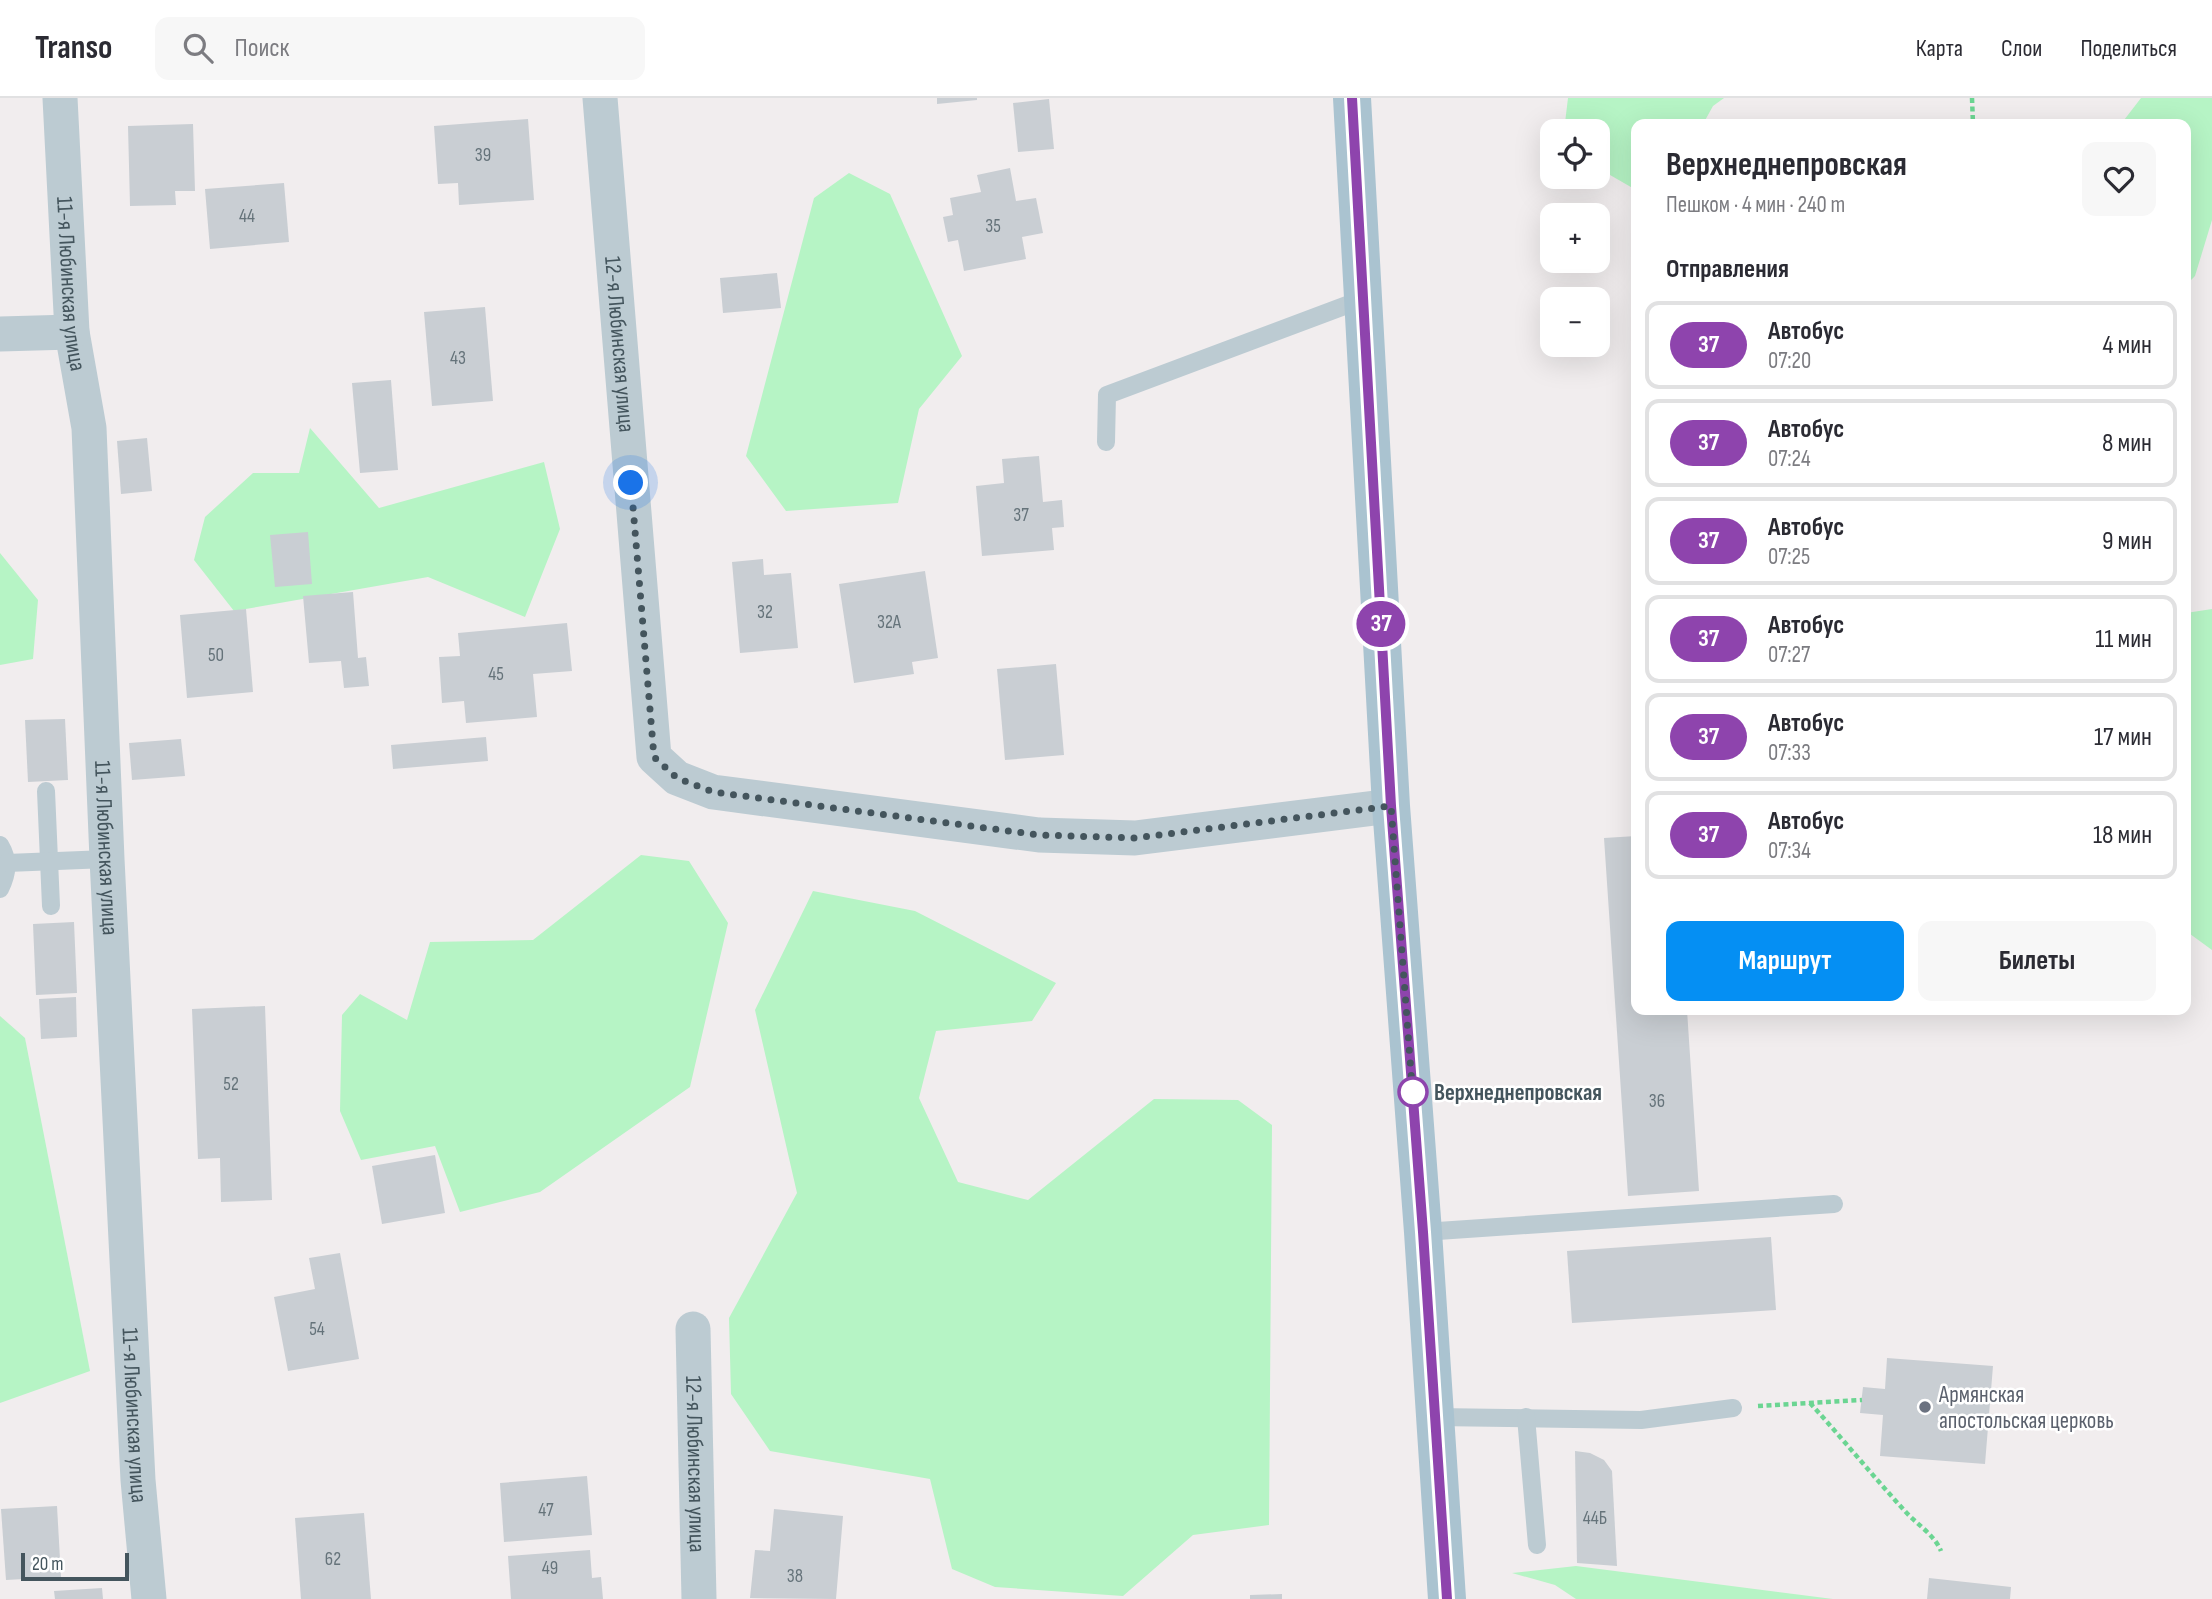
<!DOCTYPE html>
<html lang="ru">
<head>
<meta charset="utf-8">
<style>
	:root { --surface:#fff; --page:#f7f7f7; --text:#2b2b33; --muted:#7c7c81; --line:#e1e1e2; --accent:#058ff3 }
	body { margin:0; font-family:"Sofia Sans Condensed",sans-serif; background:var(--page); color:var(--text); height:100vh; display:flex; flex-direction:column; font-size:26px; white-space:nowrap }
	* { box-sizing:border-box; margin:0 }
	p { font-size:23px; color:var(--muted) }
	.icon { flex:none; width:38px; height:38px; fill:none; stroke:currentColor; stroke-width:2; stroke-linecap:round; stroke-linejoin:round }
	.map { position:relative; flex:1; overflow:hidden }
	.drawer { position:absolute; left:1631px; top:21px; width:560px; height:896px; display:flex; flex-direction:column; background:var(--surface); border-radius:14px; box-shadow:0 7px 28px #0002 }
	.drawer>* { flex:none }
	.badge { padding:0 14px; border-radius:23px; font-size:24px; line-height:46px }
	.buttons { position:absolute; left:1540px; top:21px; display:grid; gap:14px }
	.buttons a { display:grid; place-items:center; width:70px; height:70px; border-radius:14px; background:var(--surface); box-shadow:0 7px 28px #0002; font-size:35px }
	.scale { position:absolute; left:21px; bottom:18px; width:108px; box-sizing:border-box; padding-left:7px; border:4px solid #44555d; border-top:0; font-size:19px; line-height:24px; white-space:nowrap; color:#44555d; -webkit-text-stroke:5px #fff; paint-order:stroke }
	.you { position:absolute; width:35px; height:35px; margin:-18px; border:5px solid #fff; border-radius:50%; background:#1a73e8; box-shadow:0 0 0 10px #1a73e833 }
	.map>.badge { position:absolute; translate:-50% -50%; box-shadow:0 0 0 4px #fff }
	h2 { padding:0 35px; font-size:26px; line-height:63px }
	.round { display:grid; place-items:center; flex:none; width:74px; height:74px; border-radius:14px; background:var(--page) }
	.head { display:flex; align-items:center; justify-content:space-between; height:119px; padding:0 35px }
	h1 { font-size:33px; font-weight:700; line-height:52px }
	.primary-button { display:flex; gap:14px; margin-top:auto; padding:14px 35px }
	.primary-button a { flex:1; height:80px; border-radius:14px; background:var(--accent); color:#fff; font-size:28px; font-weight:700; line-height:80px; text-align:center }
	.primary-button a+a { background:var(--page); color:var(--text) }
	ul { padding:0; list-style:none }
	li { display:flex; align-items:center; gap:21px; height:88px; margin:0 14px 10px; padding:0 21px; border:4px solid var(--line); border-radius:14px }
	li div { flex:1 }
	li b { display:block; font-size:26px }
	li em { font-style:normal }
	li .badge { min-width:77px; font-weight:700; text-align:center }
	header { display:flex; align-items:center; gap:42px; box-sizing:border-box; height:98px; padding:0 35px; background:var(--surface); border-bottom:2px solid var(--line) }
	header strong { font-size:33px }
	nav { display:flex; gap:38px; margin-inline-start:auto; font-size:24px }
	.search { width:490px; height:63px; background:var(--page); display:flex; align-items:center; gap:18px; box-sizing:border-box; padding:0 24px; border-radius:14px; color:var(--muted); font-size:26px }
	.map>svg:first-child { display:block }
	.green { fill:#b6f4c5 }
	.building { fill:#c9ced3 }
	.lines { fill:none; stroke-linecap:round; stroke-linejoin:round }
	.path { stroke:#6bd592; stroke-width:4.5; stroke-dasharray:5 3.5; stroke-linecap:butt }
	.service { stroke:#bccbd2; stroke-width:18 }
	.minor { stroke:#bccbd2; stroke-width:35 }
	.primary { stroke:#aac3d0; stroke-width:38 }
	.line-casing { stroke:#fff; stroke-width:16 }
	.line { stroke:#8e44ad; stroke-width:10 }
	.walk { stroke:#44555d; stroke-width:7; stroke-dasharray:0 12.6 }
	.stop-dot { fill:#fff; stroke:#8e44ad; stroke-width:3.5 }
	.worship-dot { fill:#6b7280; stroke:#fff; stroke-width:2.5 }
	.labels { text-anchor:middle; stroke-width:5; stroke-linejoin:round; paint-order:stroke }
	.number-label { font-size:19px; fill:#65737a }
	.street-label { font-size:23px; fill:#44555d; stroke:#fff }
	.stop-label { font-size:23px; font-weight:bold; fill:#44555d; stroke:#fff; text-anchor:start }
	.worship-label { font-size:23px; fill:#5b616d; stroke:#fff; text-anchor:start }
</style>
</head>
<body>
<header>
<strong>Transo</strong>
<div class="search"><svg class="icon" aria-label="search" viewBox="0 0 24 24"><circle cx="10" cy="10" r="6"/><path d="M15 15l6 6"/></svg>Поиск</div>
<nav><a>Карта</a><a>Слои</a><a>Поделиться</a></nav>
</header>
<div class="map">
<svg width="2212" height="1501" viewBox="0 0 2212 1501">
	<rect width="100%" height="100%" fill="#f1edee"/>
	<!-- green -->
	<g class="green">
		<polygon points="1568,0 1724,0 1713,8 1703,26 1636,26 1636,92 1598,70 1598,33 1564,33"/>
		<polygon points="2141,0 2212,0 2212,122 2195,178 2186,187 2186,26 2121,26"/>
		<polygon points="849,75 890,96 962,258 919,311 898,405 786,413 746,358 814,100"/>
		<polygon points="310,330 379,410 544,364 560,431 525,519 428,479 234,513 194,462 205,419 253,375 299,375"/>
		<polygon points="0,455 38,502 33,561 0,567"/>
		<polygon points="2212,511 2212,852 2186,833 2186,515"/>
		<polygon points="641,757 689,763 728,825 690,989 540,1094 460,1114 435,1048 361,1062 340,1013 342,917 360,896 407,922 430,844 533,842"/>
		<polygon points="813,793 915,813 1056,885 1032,923 936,933 919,1000 958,1084 1028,1102 1154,1001 1238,1002 1272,1027 1269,1427 1193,1437 1123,1498 995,1489 952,1471 930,1381 770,1353 731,1296 729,1220 797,1095 755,912"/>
		<polygon points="0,918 25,940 90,1273 0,1305"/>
		<polygon points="1576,1468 1833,1501 1576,1501 1555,1487 1512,1475"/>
	</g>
	<!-- building -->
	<g class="building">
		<polygon points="937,0 977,0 977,2 937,6"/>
		<polygon points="1049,1 1054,51 1018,54 1013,5"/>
		<polygon points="528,21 534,102 459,107 458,85 438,86 434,28"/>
		<polygon points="193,26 195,93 175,93 176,107 130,108 128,28"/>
		<polygon points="1010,70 1016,103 1036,100 1043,135 1022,139 1026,161 964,173 958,142 948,144 943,119 953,117 950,100 981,94 977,77"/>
		<polygon points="284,85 289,144 210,151 205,91"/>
		<polygon points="777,175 781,210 723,215 720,180"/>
		<polygon points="485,209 493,303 432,308 424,214"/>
		<polygon points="391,282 398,372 360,375 352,285"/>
		<polygon points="147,340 152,393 121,396 117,343"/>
		<polygon points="1039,358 1043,404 1062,402 1064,429 1052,430 1054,452 982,458 976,388 1004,385 1002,361"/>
		<polygon points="308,434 312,486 275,489 270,437"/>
		<polygon points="763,461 764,477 791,475 798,550 740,555 732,464"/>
		<polygon points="925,473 938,560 912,564 914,576 854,585 839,486"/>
		<polygon points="353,494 358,560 366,559 369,588 344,590 341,563 309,565 303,498"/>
		<polygon points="246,511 253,594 187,600 180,517"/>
		<polygon points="567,525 572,573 533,576 537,619 466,625 464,603 442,605 439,559 460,558 458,535"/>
		<polygon points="1056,566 1064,657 1005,662 997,571"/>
		<polygon points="65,621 68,682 28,684 25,622"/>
		<polygon points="486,639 488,663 393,671 391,647"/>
		<polygon points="181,641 185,678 132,682 129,645"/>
		<polygon points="1636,738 1636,912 1687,912 1699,1093 1628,1098 1604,740"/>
		<polygon points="74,824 77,895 36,897 33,826"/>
		<polygon points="76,899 77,939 41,941 39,901"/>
		<polygon points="265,908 272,1102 221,1104 220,1060 198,1061 192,911"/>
		<polygon points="435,1057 445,1115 382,1126 372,1068"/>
		<polygon points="1771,1139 1776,1212 1572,1225 1567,1153"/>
		<polygon points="340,1155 359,1261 288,1273 274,1199 315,1191 309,1160"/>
		<polygon points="1887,1260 1993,1268 1985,1366 1880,1358 1883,1317 1860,1315 1863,1289 1885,1291"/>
		<polygon points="1575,1353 1590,1355 1604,1362 1612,1373 1617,1468 1577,1465"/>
		<polygon points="587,1378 592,1437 504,1444 500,1385"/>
		<polygon points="57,1408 61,1479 6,1482 1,1411"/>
		<polygon points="774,1411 843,1418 836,1501 750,1500 755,1452 770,1453"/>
		<polygon points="364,1415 371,1501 301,1501 295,1420"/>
		<polygon points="590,1452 592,1480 601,1479 603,1501 511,1501 508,1458"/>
		<polygon points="1929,1480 2011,1489 2010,1501 1927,1501"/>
		<polygon points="102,1490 103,1501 55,1501 54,1493"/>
		<polygon points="1282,1496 1282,1501 1250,1501 1250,1497"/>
	</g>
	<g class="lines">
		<!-- path -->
		<g class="path">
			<polyline points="1972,0 1973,26"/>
			<path d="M1810,1305C1842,1340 1872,1377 1904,1412C1916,1426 1934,1436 1941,1453"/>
			<polyline points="1758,1308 1862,1302"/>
		</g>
		<!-- service -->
		<g class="service">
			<polyline points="1106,344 1107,297 1363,201"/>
			<polyline points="46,693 51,808"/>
			<path d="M0,747C9,762 8,775 0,791"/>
			<polyline points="7,765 107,761"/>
			<polyline points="1423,1134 1834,1106"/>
			<polyline points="1435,1319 1641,1322 1733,1310"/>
			<polyline points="1526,1319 1537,1447"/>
		</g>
		<!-- minor -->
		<g class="minor">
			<path id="s1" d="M60,0L72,234L89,330L107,761L138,1382L149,1501"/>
			<path id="s2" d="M600,0L654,659L677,680L713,694L1039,737L1135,740L1391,708"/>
			<polyline points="0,236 72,234"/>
			<path id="s3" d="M693,1231L699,1501"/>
		</g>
		<!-- primary -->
		<polyline class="primary" points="1352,0 1391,708 1423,1134 1447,1501"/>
	</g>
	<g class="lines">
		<defs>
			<polyline id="line" points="1352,0 1391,708 1423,1134 1447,1501"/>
		</defs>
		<!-- line casing -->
		<use href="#line" class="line-casing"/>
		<!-- line -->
		<use href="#line" class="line"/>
		<!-- walk -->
		<polyline class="walk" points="631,385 654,659 677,680 713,694 1039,737 1135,740 1391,708 1413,1001 1413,994"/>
	</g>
	<!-- markers -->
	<circle class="stop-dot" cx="1413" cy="994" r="14"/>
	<circle class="worship-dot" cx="1925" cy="1309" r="7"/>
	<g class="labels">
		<!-- number labels -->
		<g class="number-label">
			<text x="483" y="63">39</text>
			<text x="247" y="124">44</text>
			<text x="993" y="134">35</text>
			<text x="458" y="266">43</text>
			<text x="1021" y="423">37</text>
			<text x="765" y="520">32</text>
			<text x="889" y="530">32А</text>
			<text x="216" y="563">50</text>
			<text x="496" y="582">45</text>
			<text x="231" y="992">52</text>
			<text x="1657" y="1009">36</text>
			<text x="317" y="1237">54</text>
			<text x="546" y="1418">47</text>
			<text x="1595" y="1426">44Б</text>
			<text x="333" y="1467">62</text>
			<text x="550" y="1476">49</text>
			<text x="795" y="1484">38</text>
		</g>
		<!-- street labels -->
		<g class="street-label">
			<text dy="8" stroke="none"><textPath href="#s1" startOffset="186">11-я Любинская улица</textPath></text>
			<text dy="8" stroke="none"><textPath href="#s2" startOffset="247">12-я Любинская улица</textPath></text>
			<text dy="8" stroke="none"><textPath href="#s1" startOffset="752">11-я Любинская улица</textPath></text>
			<text dy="8" stroke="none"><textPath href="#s1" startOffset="1320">11-я Любинская улица</textPath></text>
			<text dy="8" stroke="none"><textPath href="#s3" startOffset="135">12-я Любинская улица</textPath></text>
		</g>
		<!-- stop labels -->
		<g class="stop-label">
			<text x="1434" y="1002">Верхнеднепровская</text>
		</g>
		<!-- worship labels -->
		<g class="worship-label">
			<text x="1939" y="1304">Армянская<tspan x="1939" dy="26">апостольская церковь</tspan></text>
		</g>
	</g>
</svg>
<div class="buttons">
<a><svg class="icon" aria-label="locate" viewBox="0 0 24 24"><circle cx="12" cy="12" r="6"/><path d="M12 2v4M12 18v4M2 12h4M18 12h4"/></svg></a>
<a>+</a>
<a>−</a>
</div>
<div class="scale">20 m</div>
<div class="you" style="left:631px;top:385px"></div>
<b class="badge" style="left:1381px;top:526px;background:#8e44ad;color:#fff">37</b>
<section class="drawer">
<div class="head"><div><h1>Верхнеднепровская</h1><p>Пешком · 4 мин · 240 m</p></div><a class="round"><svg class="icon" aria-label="heart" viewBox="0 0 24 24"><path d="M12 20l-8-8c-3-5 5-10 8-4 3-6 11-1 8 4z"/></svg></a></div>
<h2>Отправления</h2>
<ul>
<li><span class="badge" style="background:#8e44ad;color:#fff">37</span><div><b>Автобус</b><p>07:20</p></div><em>4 мин</em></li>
<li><span class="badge" style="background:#8e44ad;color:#fff">37</span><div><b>Автобус</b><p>07:24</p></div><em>8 мин</em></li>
<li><span class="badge" style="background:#8e44ad;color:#fff">37</span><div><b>Автобус</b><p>07:25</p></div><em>9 мин</em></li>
<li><span class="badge" style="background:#8e44ad;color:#fff">37</span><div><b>Автобус</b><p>07:27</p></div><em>11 мин</em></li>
<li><span class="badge" style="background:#8e44ad;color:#fff">37</span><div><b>Автобус</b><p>07:33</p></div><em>17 мин</em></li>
<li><span class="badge" style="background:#8e44ad;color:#fff">37</span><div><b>Автобус</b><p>07:34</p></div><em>18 мин</em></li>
</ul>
<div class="primary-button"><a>Маршрут</a><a>Билеты</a></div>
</section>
</div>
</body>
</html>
